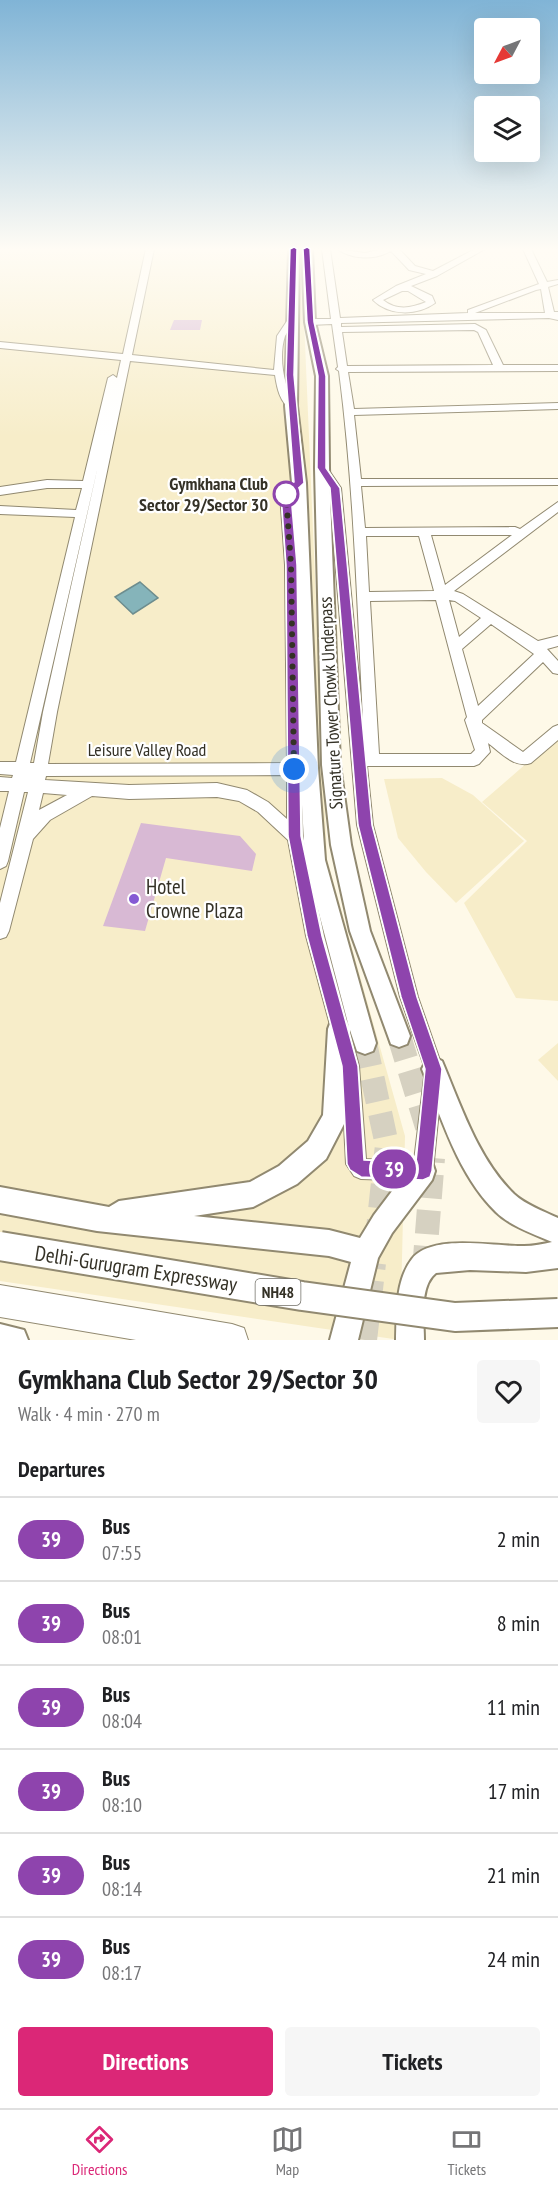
<!DOCTYPE html>
<html lang="en">
<head>
<meta charset="utf-8">
<style>
	:root { --surface:#fff; --page:#f6f6f6; --text:#202124; --muted:#757577; --line:#e0e0e0; --accent:#db2777 }
	body { margin:0; font-family:"PT Sans Narrow",sans-serif; background:var(--page); color:var(--text); height:100vh; display:flex; flex-direction:column; font-size:22px; white-space:nowrap }
	* { box-sizing:border-box; margin:0 }
	p { font-size:20px; color:var(--muted) }
	.icon { flex:none; width:33px; height:33px; fill:none; stroke:currentColor; stroke-width:2; stroke-linecap:round; stroke-linejoin:round }
	.map { position:relative; height:1340px; overflow:hidden }
	.side { display:flex; flex-direction:column; background:var(--surface); flex:1 }
	.side>* { flex:none }
	.badge { padding:0 12px; border-radius:20px; font-size:21px; line-height:39px }
	.needle { width:39px; rotate:229deg }
	.tools { position:absolute; left:474px; top:18px; display:grid; gap:12px }
	.tools a { display:grid; place-items:center; width:66px; height:66px; border-radius:6px; background:var(--surface); box-shadow:0 6px 24px #0002; font-size:30px }
	.you { position:absolute; width:30px; height:30px; margin:-15px; border:4px solid #fff; border-radius:50%; background:#1a73e8; box-shadow:0 0 0 9px #1a73e833 }
	.map>.badge { position:absolute; translate:-50% -50%; box-shadow:0 0 0 3px #fff }
	h2 { padding:0 18px; font-size:22px; line-height:54px }
	.round { display:grid; place-items:center; flex:none; width:63px; height:63px; border-radius:6px; background:var(--page) }
	.headline { display:flex; align-items:center; justify-content:space-between; height:102px; padding:0 18px }
	h1 { font-size:28px; font-weight:700; line-height:45px }
	.primary-button { display:flex; gap:12px; margin-top:auto; padding:12px 18px }
	.primary-button a { flex:1; height:69px; border-radius:6px; background:var(--accent); color:#fff; font-size:24px; font-weight:700; line-height:69px; text-align:center }
	.primary-button a+a { background:var(--page); color:var(--text) }
	ul { padding:0; list-style:none }
	li { display:flex; align-items:center; gap:18px; height:84px; padding:0 18px; border-top:2px solid var(--line) }
	li div { flex:1 }
	li b { display:block; font-size:22px }
	li em { font-style:normal }
	li .badge { min-width:66px; font-weight:700; text-align:center }
	.tabs { display:flex; justify-content:space-around; align-items:center; height:84px; border-top:2px solid var(--line); background:var(--surface); font-size:16px; color:var(--muted) }
	.tabs a { display:grid; justify-items:center; gap:3px }
	.tabs .active { color:var(--accent) }
	.map>svg:first-child { display:block }
	.built { fill:#f7edc9 }
	.water { fill:#85b4ba; stroke:#6d8d8e; stroke-width:1.5 }
	.building { fill:#d8b9d4 }
	.lines { fill:none; stroke-linecap:round; stroke-linejoin:round }
	.major-tunnel { stroke:#d6d1c1; stroke-width:24; stroke-dasharray:24 12; stroke-linecap:butt }
	.minor-casing { stroke:#918970; stroke-width:2 }
	.major-casing { stroke:#918970; stroke-width:4 }
	.highway-casing { stroke:#918970; stroke-width:2 }
	.minor { fill:#fff; fill-rule:evenodd }
	.major { fill:#fff; fill-rule:evenodd }
	.highway { fill:#fff; fill-rule:evenodd }
	.highway-bridge-casing { stroke:#918970; stroke-width:32; stroke-linecap:butt }
	.highway-bridge { stroke:#fff; stroke-width:28 }
	.line { fill:#8e44ad; stroke:#fff; stroke-width:1.5 }
	.walk { stroke:#343126; stroke-width:6; stroke-dasharray:0 10.8 }
	.stop-dot { fill:#fff; stroke:#8e44ad; stroke-width:3 }
	.poi-dot { fill:#855ad4; stroke:#fff; stroke-width:2 }
	.labels { text-anchor:middle; stroke-width:4.5; stroke-linejoin:round; paint-order:stroke }
	.shield { fill:#fff; stroke:#716f67; stroke-width:1.5 }
	.shield-label { font-size:16px; font-weight:bold; fill:#343126 }
	.stop-label { font-size:18px; font-weight:bold; fill:#343126; stroke:#fff; text-anchor:end }
	.street-label { font-size:18px; fill:#343126; stroke:#fff }
	.near-poi-label { font-size:21px; fill:#343126; stroke:#fff; text-anchor:start }
	.near-street-label { font-size:21px; fill:#343126; stroke:#fff }
</style>
</head>
<body>
<div class="map">
<svg width="558" height="1340" viewBox="0 0 558 1340">
	<rect width="100%" height="100%" fill="#fef9e8"/>
	<!-- built -->
	<g class="built">
		<polygon points="0,249 301,249 327,859 405,1136 400,1340 0,1281"/>
		<polygon points="558,736 558,1001 516,998 464,903 527,841 482,802"/>
		<polygon points="442,778 473,795 524,841 456,903 426,872 398,838 384,779"/>
		<polygon points="558,1043 558,1081 538,1060"/>
	</g>
	<!-- water -->
	<polygon class="water" points="140,582 158,598 133,614 115,597"/>
	<!-- building -->
	<g class="building">
		<polygon points="174,320 202,320 200,330 170,330"/>
		<polygon points="141,823 240,836 256,854 252,871 166,858 145,931 103,926"/>
	</g>
	<g class="lines">
		<!-- major-tunnel -->
		<g class="major-tunnel">
			<polyline points="399,1036 427,1127"/>
			<polyline points="365,1043 387,1145 378,1229"/>
			<polyline points="424,1270 433,1158"/>
			<polyline points="365,1340 374,1263"/>
		</g>
		<defs>
			<g id="minor">
				<path d="M146,249H154L132,355L274,370L277,336L289,318H295L296,320C293,325 288,330 285,336C278,358 284,388 296,406L291,409C280,403 277,388 275,375L130,361L57,712L48,764L287,763L285,565L280,494L295,481H303V485L292,495L297,565L303,836L324,936L359,1066L366,1159L414,1161L425,1069L400,997L357,825L329,488L317,468L322,465L326,466L341,488L363,720C357,603 354,487 339,371L336,369L338,367L332,324L310,325L306,322L310,319H331L322,249H330L340,318L468,313V310L539,284L523,249H531L547,282L558,280V284L548,287L554,312H558V320L549,318L341,323V327L475,324L486,330L503,365H558V371L348,372L354,409L558,403V409L354,415L361,479H558V485L361,486L365,528L515,527L520,529L558,502V512L454,591L463,594L538,641L558,636V646L547,649L558,661V674L553,673L543,662L482,720V723L523,752L553,727L558,725V740L531,763C515,769 500,752 488,743L490,752L479,764L474,766H367L373,825L418,997L443,1069L433,1171L430,1178L423,1181L361,1179L354,1176L346,1164L341,1066L306,936L288,840L258,812L239,801L217,797L129,799L92,796L50,820L33,839L9,931L6,937L0,939V903L28,792H24L8,861L6,866L0,869V828L9,791H0V777L12,778L13,775L0,774V762H16L75,517L0,514V506L76,510L82,488H47L0,495V487L47,480L83,481L108,378L113,375L117,378L121,360L0,348V342L123,354ZM541,289L545,313H475L536,290ZM474,330L478,332L493,365L347,366L342,332ZM98,466L43,712L34,763H30ZM431,535H512L445,585ZM366,536H419L434,591L369,592ZM436,600L467,717L465,720L475,750L471,754H379L370,601ZM449,600L455,601L481,618L459,637ZM491,624L534,654L478,706L462,649ZM287,775V819L268,802L247,790L217,783L129,785L45,780L46,776ZM43,793L67,795L39,810Z"/>
				<path d="M337,249L365,253L383,249H399L415,266L433,271L475,249H485L437,276L411,286L432,296L435,303C417,316 389,316 373,300L396,286L426,274L409,270L391,251C375,260 353,260 337,249ZM402,291H408L426,302C411,308 397,311 383,300Z"/>
			</g>
			<g id="major">
				<polygon points="289,249 299,249 297,406 306,483 318,768 325,860 376,1043 373,1051 365,1054 357,1051 350,1030 347,1118 343,1126 326,1159 297,1184 253,1207 194,1216 329,1230 360,1238 374,1215 414,1162 423,1159 432,1162 435,1171 432,1180 392,1233 378,1258 358,1340 330,1340 351,1262 329,1256 97,1231 0,1213 0,1187 109,1207 119,1201 250,1182 279,1166 308,1141 323,1115 328,1029 331,1021 339,1018 347,1021 349,1027 305,860 300,768 292,483 285,406"/>
				<polygon points="302,249 312,249 315,322 328,376 329,468 340,765 351,845 370,931 410,1036 407,1044 399,1047 391,1044 350,931 331,845 322,765 315,468 316,376 305,322"/>
				<path d="M434,1057L442,1061C461,1106 478,1159 514,1194C526,1205 543,1211 558,1218V1268L526,1272L470,1270L436,1273C419,1286 424,1321 424,1340H396C397,1314 395,1281 412,1259C432,1233 496,1247 524,1246C534,1246 543,1244 552,1242C534,1234 510,1226 496,1212C458,1175 441,1117 422,1069L426,1061Z"/>
				<polygon points="0,1324 24,1330 28,1340 0,1340"/>
			</g>
			<polygon id="highway" points="0,1285 232,1324 244,1328 248,1340 136,1340 0,1317"/>
		</defs>
		<!-- minor casing -->
		<use href="#minor" class="minor-casing"/>
		<!-- major casing -->
		<use href="#major" class="major-casing"/>
		<!-- highway casing -->
		<use href="#highway" class="highway-casing"/>
		<!-- minor -->
		<use href="#minor" class="minor"/>
		<!-- major -->
		<use href="#major" class="major"/>
		<!-- highway -->
		<use href="#highway" class="highway"/>
		<defs>
			<polyline id="highway-bridge" points="0,1246 302,1296 455,1317 558,1313"/>
		</defs>
		<!-- highway-bridge casing -->
		<use href="#highway-bridge" class="highway-bridge-casing"/>
		<!-- highway-bridge -->
		<use href="#highway-bridge" class="highway-bridge"/>
	</g>
	<!-- sky -->
	<linearGradient id="sky" x2="0" y2="1"><stop stop-color="#80b4d6"/><stop offset="0.57" stop-color="#fffcf5"/><stop offset="1" stop-color="#fffcf5" stop-opacity="0"/></linearGradient>
	<rect width="558" height="437" fill="url(#sky)"/>
	<!-- line -->
	<polygon class="line" points="294,247 297,249 294,375 304,483 291,495 297,565 301,836 322,936 358,1066 364,1160 416,1162 425,1069 401,997 358,825 330,488 317,468 318,376 307,322 303,249 307,247 310,249 314,322 326,376 326,468 340,488 372,825 417,997 442,1069 432,1171 430,1177 423,1180 361,1177 350,1170 347,1164 342,1066 307,936 288,836 286,565 281,494 294,482 286,375 290,249"/>
	<g class="lines">
		<!-- walk -->
		<polyline class="walk" points="286,494 291,565 294,769"/>
	</g>
	<!-- markers -->
	<circle class="stop-dot" cx="286" cy="494" r="12"/>
	<circle class="poi-dot" cx="134" cy="899" r="6"/>
	<g class="labels">
		<!-- shield labels -->
		<rect class="shield" x="255.5" y="1279" width="45" height="26" rx="4.5"/>
		<g class="shield-label">
			<text x="278" y="1298">NH48</text>
		</g>
		<!-- stop labels -->
		<g class="stop-label">
			<text x="268" y="490">Gymkhana Club<tspan x="268" dy="21">Sector 29/Sector 30</tspan></text>
		</g>
		<!-- street labels -->
		<g class="street-label">
			<text transform="translate(331 703) rotate(-93)" y="6">Signature Tower Chowk Underpass</text>
			<text x="147" y="756">Leisure Valley Road</text>
		</g>
		<!-- near-poi labels -->
		<g class="near-poi-label">
			<text x="146" y="894">Hotel<tspan x="146" dy="24">Crowne Plaza</tspan></text>
		</g>
		<!-- near-street labels -->
		<g class="near-street-label">
			<text transform="translate(136 1269) rotate(9)" y="7">Delhi-Gurugram Expressway</text>
		</g>
	</g>
</svg>
<div class="tools">
<a><svg class="needle" viewBox="-14 -14 28 28"><path d="M0-13l5 13h-10z" fill="#e53935"/><path d="M0 13l5-13h-10z" fill="#757577"/></svg></a>
<a><svg class="icon" aria-label="layers" viewBox="0 0 24 24"><path d="M12 4l9 5-9 5-9-5zM3 14l9 5 9-5"/></svg></a>
</div>
<div class="you" style="left:294px;top:769px"></div>
<b class="badge" style="left:394px;top:1169px;background:#8e44ad;color:#fff">39</b>
</div>
<section class="side">
<div class="headline"><div><h1>Gymkhana Club Sector 29/Sector 30</h1><p>Walk · 4 min · 270 m</p></div><a class="round"><svg class="icon" aria-label="heart" viewBox="0 0 24 24"><path d="M12 20l-8-8c-3-5 5-10 8-4 3-6 11-1 8 4z"/></svg></a></div>
<h2>Departures</h2>
<ul>
<li><span class="badge" style="background:#8e44ad;color:#fff">39</span><div><b>Bus</b><p>07:55</p></div><em>2 min</em></li>
<li><span class="badge" style="background:#8e44ad;color:#fff">39</span><div><b>Bus</b><p>08:01</p></div><em>8 min</em></li>
<li><span class="badge" style="background:#8e44ad;color:#fff">39</span><div><b>Bus</b><p>08:04</p></div><em>11 min</em></li>
<li><span class="badge" style="background:#8e44ad;color:#fff">39</span><div><b>Bus</b><p>08:10</p></div><em>17 min</em></li>
<li><span class="badge" style="background:#8e44ad;color:#fff">39</span><div><b>Bus</b><p>08:14</p></div><em>21 min</em></li>
<li><span class="badge" style="background:#8e44ad;color:#fff">39</span><div><b>Bus</b><p>08:17</p></div><em>24 min</em></li>
</ul>
<div class="primary-button"><a>Directions</a><a>Tickets</a></div>
</section>
<nav class="tabs">
<a class="active"><svg class="icon" aria-label="directions" viewBox="0 0 24 24"><path d="M12 3l9 9-9 9-9-9zM9 14v-3h6M13 9l2 2-2 2"/></svg>Directions</a>
<a><svg class="icon" aria-label="map" viewBox="0 0 24 24"><path d="M3 6l6-2 6 2 6-2v14l-6 2-6-2-6 2zM9 4v14M15 6v14"/></svg>Map</a>
<a><svg class="icon" aria-label="tickets" viewBox="0 0 24 24"><path d="M3 7h18v10H3zM15 7v10"/></svg>Tickets</a>
</nav>
</body>
</html>
